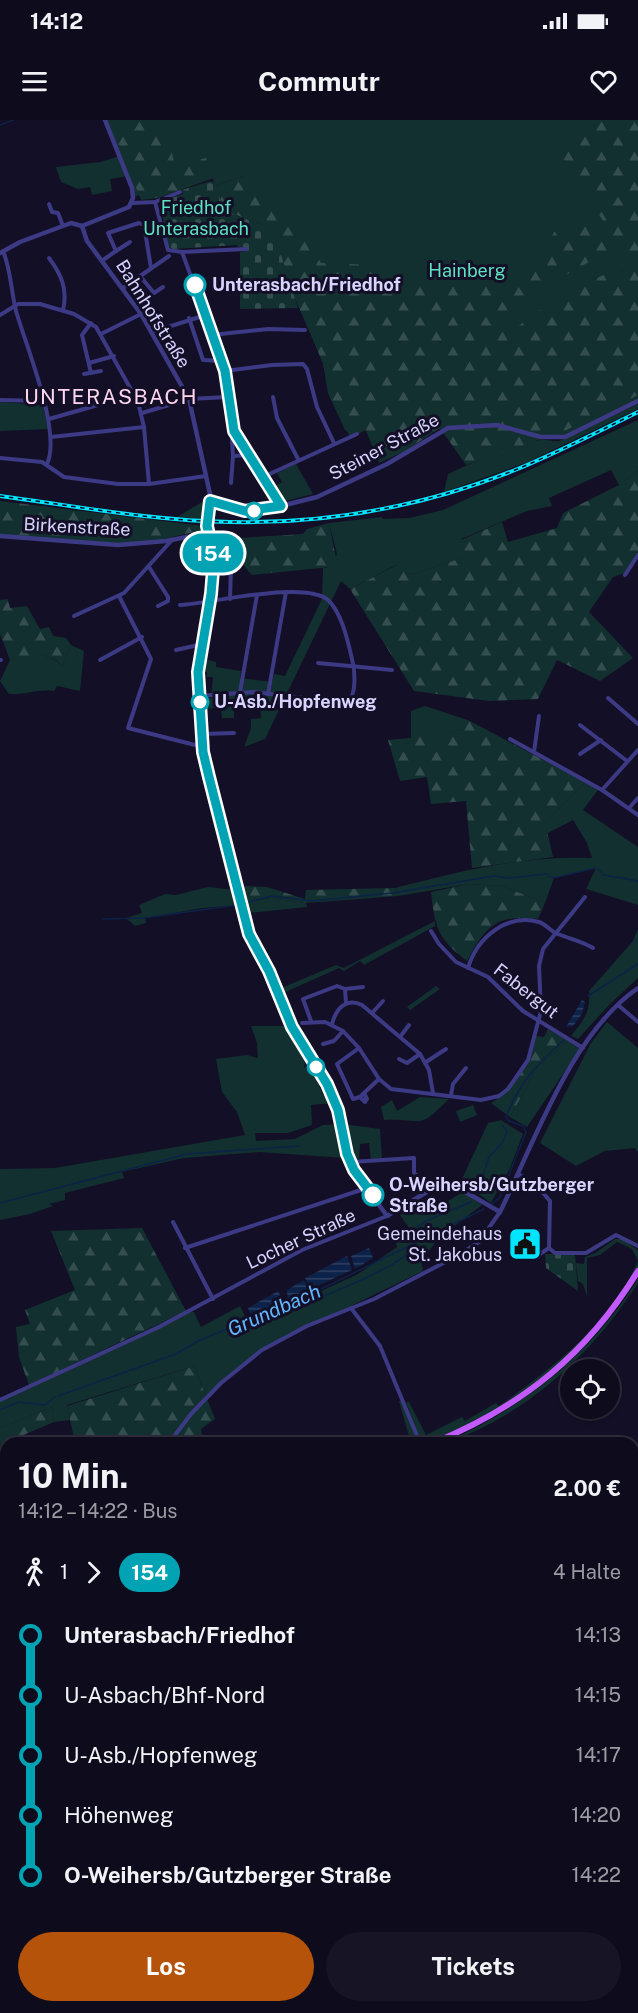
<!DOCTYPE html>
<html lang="de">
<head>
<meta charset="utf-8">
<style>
	:root { --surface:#0e0b1c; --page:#171425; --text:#f1f3f6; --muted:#9b9ba3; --line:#2e2b3b; --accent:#b45309 }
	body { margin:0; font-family:"Public Sans",sans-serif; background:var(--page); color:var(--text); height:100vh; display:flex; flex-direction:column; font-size:22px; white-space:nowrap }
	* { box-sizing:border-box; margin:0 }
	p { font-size:20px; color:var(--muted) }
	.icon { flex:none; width:33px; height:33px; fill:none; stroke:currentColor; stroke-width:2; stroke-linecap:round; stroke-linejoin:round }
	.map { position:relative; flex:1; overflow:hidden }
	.details { position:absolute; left:0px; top:1317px; width:639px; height:576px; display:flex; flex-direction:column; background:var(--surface); border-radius:18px 18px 0 0; box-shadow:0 2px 4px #0004,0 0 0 2px var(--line) }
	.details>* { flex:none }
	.badge { padding:0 12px; border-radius:20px; font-size:21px; line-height:39px }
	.buttons { position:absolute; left:560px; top:1239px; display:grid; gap:12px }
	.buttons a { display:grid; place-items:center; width:60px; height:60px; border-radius:50%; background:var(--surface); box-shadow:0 2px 4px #0004,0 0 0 2px var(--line); font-size:30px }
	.map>.badge { position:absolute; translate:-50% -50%; box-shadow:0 0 0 3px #fff }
	.legs { display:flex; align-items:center; gap:9px; height:66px; padding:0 18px; font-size:20px }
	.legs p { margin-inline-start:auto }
	.head { display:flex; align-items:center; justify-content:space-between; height:102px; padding:0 18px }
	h1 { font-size:33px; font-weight:700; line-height:45px }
	.cta { display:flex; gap:12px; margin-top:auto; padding:12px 18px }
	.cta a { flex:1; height:69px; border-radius:36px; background:var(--accent); color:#fff; font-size:24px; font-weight:700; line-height:69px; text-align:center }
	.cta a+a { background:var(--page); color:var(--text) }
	ul { padding:0 18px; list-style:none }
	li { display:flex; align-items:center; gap:21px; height:60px; font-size:22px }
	li i { display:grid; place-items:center; width:9px; height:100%; margin:0 8px; background:currentColor }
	li i::after { content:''; width:15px; height:15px; margin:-8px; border:4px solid; border-radius:50%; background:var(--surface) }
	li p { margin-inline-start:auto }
	li:first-child i { background:linear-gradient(#0000 50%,currentColor 0) }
	li:last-child i { background:linear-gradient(currentColor 50%,#0000 0) }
	.status { display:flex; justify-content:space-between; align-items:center; height:42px; padding:0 30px; background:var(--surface); direction:ltr }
	.status svg { height:16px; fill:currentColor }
	header { display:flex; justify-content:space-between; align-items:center; height:78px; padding:0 18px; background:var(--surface); font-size:27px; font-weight:700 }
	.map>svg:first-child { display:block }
	.green { fill:#12302f }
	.forest { fill:url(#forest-firs) }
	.cemetery { fill:url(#cemetery-stones) }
	.water { fill:url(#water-rules) }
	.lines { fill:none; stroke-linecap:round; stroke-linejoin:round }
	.stream { stroke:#0c2248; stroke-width:1.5 }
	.minor { stroke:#3d3a85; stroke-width:4 }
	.tertiary { stroke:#3d3a85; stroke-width:4.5 }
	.primary { stroke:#c25bff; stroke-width:6 }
	.rail-casing { stroke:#00e5ff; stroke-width:4 }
	.rail { stroke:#130f26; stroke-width:1.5; stroke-dasharray:4.5; stroke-linecap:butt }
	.line-1-casing { stroke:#fff; stroke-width:14 }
	.line-1 { stroke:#00a3b4; stroke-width:9 }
	.stop-1-dot { fill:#fff; stroke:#00a3b4; stroke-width:3 }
	.labels { text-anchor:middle; stroke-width:6; stroke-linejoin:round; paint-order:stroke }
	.park-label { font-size:18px; fill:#5fe0c0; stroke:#130f26 }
	.stop-label { font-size:18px; font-weight:bold; fill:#d9d4ff; stroke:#130f26; text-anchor:start }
	.street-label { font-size:18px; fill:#d9d4ff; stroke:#130f26 }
	.poi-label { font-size:18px; fill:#d9d4ff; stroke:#130f26; text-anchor:end }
	.water-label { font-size:20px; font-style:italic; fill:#62b6ff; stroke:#130f26 }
	.quarter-label { font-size:21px; letter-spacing:1.5px; fill:#ffd6f0; stroke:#130f26 }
</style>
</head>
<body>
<div class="status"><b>14:12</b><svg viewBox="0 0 49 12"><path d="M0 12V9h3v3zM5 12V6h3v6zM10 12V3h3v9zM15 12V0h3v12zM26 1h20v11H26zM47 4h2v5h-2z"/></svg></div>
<header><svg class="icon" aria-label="menu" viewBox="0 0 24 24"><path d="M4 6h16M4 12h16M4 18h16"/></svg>Commutr<svg class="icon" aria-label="heart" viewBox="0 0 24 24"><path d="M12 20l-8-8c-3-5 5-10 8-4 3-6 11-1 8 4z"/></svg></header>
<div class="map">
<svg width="638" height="1893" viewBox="0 0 638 1893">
	<defs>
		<pattern id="forest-firs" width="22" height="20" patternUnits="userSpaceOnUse" patternTransform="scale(1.5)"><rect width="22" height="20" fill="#12302f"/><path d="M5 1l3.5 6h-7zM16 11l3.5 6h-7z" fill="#344d4e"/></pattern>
		<pattern id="cemetery-stones" width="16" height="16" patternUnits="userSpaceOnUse" patternTransform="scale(1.5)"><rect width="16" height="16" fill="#12302f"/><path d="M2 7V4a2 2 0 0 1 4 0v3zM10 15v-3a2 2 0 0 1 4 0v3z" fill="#344d4e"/></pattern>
		<pattern id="water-rules" width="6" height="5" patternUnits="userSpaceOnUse" patternTransform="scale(1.5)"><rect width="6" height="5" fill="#0c2248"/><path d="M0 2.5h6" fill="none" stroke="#2f4163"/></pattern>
	</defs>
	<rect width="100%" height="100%" fill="#130f26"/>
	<!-- green -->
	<g class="green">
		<path d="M106,0H638V282L606,299L638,284V289L528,342L444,372L448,354C468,344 520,322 541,320C549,319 556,324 564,319L508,303L367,310L350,317L330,277L323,244L293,170L272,107L242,56L215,66L211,51L134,77L128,56L110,59L112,71L92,75L90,67L78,69L61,62L56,47L100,42L120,36Z"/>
		<polygon points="0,282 43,285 48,309 0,311"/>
		<polygon points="638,300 638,351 619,365 611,350 549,378 552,386 527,391 461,419 466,437 410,455 396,445 350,469 341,461 265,619 244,627 251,608 251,599 261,598 260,586 234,587 234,598 222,598 221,588 203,589 202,580 211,578 213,557 207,557 207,552 201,552 204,539 216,542 216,547 241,551 240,558 272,562 274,554 285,556 322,479 323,448 330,447 337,434 329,403 382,397 383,399 409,398 443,390"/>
		<polygon points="296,344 313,374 282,382 274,367 282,362 277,353"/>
		<polygon points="207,379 205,399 177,397"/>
		<path d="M71,525L84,531L80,571L57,566L54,571C38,569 25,575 9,574L0,561L10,540C30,538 46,528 62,546Z"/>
		<polygon points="425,586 468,600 464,609 411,619 411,591"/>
		<path d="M585,662L598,670L583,690L638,727V785L586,769L596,748L554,758L545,783L502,766L469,764L398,776L395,768C460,751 524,735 592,738L587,723L573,700L546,714L545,702Z"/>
		<polygon points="208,767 235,770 238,785 203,788 145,798 146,803 135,806 126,798 142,793 139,785 165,774 176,775"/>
		<polygon points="270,778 306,783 307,787 248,793 243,783"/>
		<polygon points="435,801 435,806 364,845 360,841 344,851 339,848 281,874 279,869 336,845 344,848"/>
		<path d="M638,809V858L611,883L578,919L571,916C584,900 591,891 589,871L633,821Z"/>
		<polygon points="436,866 440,869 410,890 407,887"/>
		<polygon points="607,902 638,928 638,1032 635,1028 605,1031 576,1046 540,1023 591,923"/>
		<polygon points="251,906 288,906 299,923 305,943 304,946 316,958 323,975 330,975 333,983 311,985 312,1005 288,1013 255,1013 256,1021 295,1019 323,1005 343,1004 380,1009 382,1038 371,1039 369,1023 360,1024 359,1039 259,1032 184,1038 122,1052 124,1058 65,1073 65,1080 49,1084 53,1086 30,1094 0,1100 0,1049 55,1048 245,1015 237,992 222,972 216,939 247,935 258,938 257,923"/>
		<polygon points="568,921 580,929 527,1007 510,997 538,946"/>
		<path d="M420,977L449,979C416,1012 424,998 384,1000L381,987L392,980L397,991Z"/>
		<polygon points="473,985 477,995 460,1002 456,991"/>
		<polygon points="501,1000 523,1014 510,1048 491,1083 461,1061 488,1003"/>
		<polygon points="463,1072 482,1085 442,1115 421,1140 423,1151 268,1226 206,1276 194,1246 67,1285 70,1300 54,1302 52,1287 0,1308 0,1281 186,1191 194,1192 201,1207 240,1186 249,1204 358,1154 397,1127 395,1120 412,1112 400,1095 415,1084 425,1095"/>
		<path d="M615,1119H622L638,1130V1147L626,1168L609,1192L559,1245L515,1280L454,1311L421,1323L406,1282H409L426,1315L462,1297L465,1301L496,1283L499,1286C553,1247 611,1204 638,1141L632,1129L617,1122L600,1135L587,1138V1177L583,1164L578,1161L576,1143L584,1144L585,1137L597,1132Z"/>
		<path d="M638,1159V1163C598,1225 542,1281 473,1312C464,1316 454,1323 444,1323C525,1287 591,1234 638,1159Z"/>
		<polygon points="399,1281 402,1281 418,1323 411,1323"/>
		<polygon points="111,1887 287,1887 287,1893 231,1893 230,1888 209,1893 113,1893"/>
		<polygon points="336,1887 371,1887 374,1893 342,1893"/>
	</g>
	<!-- forest -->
	<g class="forest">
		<polygon points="109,0 152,0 151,7 165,6 175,45 206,38 214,58 158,78 141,80"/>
		<polygon points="594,0 638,0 638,275 564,311 466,345 440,308 405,331 379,343 365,308 350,313 345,310 328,273 323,243 263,105 223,90 215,66 242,56 288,89 321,143 377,145 402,162 475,169 514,161 532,185 505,208 509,213 552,181 629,142 623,132 616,137 605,133 537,171 522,148 542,136 554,112 569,101 603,101 558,30"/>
		<polygon points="638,351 638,432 625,453 613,457 589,492 633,538 600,561 557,540 538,579 489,581 414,571 350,469 397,445 410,455 465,437 461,420 502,402 508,422 557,408 563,393 619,365"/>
		<polygon points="0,381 203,406 203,410 159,420 111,425 0,415"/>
		<path d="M329,403L337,443L330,447L252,455C242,445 238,436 235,422L240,418L303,414L307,409Z"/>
		<path d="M8,479L10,488L27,486L40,509L49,507L53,516L66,518L71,525L62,546C47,528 30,539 10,540L0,514V480Z"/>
		<polygon points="468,600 585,662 545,702 553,737 472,748 466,681 431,684 427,657 400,661 388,620 411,618 464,609"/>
		<path d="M469,764L502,766L545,783L538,799C496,794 486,806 467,841C438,819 435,808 431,772Z"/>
		<polygon points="241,766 267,767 305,779 306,770 395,768 398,776 306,783 270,778 243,783"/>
		<path d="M548,909L568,921L538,946L510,997L491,983C516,967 529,945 536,916L544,917Z"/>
		<polygon points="142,1108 186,1191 29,1265 19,1237 16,1207 30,1204 25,1190 75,1170 51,1111"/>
		<polygon points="194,1246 215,1299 201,1309 203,1323 75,1323 67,1286"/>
		<polygon points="52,1287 54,1302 0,1325 0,1308"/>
		<polygon points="6,1820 6,1887 30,1887 29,1893 0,1893 0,1821"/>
	</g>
	<!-- cemetery -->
	<g class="cemetery">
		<polygon points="211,61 215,63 223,90 263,105 275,116 298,188 240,189 240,132 246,131 246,127 238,127 237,125 173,129 168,126 160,82 183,74 182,70"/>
		<polygon points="545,1134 575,1134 578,1171 546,1148"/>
	</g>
	<!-- water -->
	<g class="water">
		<polygon points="582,880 585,882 582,894 573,906 566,907"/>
		<polygon points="369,1128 373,1138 355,1149 351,1136"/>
		<polygon points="347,1136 352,1150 311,1169 305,1158"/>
		<polygon points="304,1160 310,1171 288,1181 287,1170"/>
		<polygon points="278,1171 283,1181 251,1196 248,1188"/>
	</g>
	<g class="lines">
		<!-- stream -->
		<g class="stream">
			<polyline points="0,5 13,0"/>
			<polyline points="598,749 604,755 638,761"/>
			<polyline points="548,756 553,758 596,748"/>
			<polyline points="246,783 271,776 312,781 392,773 494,756 508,758 547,754"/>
			<polyline points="103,799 144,798 237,785"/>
			<polyline points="588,876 638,844"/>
			<polyline points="477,1074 489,1037 503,1022 507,1011 502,1005"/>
			<polyline points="0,1083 187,1034 299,1026"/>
			<path d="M492,1084L500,1077L526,1012L523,1006L509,1001L506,997C520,962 536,945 564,920"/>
			<polyline points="396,1119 428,1100 471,1082"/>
			<path d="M288,1190C311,1181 406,1146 414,1126"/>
			<polyline points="58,1276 176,1234 198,1221 315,1172 484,1089"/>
			<polyline points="0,1290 18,1282 45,1285 55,1277"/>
			<polyline points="254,1887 255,1893"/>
		</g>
		<!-- minor -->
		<g class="minor">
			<polyline points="155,82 168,130 182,132 246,129"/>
			<polyline points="132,83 155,82 180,72"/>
			<polyline points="49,84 52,92 58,93 63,106"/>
			<path d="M3,131C11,150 11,171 16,191C26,226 62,312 47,344"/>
			<polyline points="116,131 130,122"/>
			<polyline points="182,132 222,241 234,311 281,386"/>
			<path d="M49,138C61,154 68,169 63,190"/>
			<polyline points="103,140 116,131 108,113 139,103 144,105 151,148"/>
			<polyline points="140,156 154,173 163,167"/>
			<polyline points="123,168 169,136"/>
			<polyline points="0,195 18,184 40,184 74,194 96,207 138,282 144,307 149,364"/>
			<polyline points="189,198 203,240 222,241"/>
			<polyline points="91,203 82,215 91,253"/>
			<polyline points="152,212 206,195"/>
			<polyline points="101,214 141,194"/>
			<polyline points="211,215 268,209 305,210"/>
			<polyline points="89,243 114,236"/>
			<polyline points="225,251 272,245 303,244 307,249 317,287 334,323"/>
			<polyline points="84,254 101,251"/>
			<polyline points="273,277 277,298 298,339"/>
			<polyline points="0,280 43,281"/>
			<polyline points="142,293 189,279 228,277"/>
			<polyline points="49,299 98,285"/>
			<polyline points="236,314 232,320 233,336 249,335"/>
			<polyline points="51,317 144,307"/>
			<polyline points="0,338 42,342 64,357 118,364 149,364 206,356"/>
			<polyline points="263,357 357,314"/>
			<polyline points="231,363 233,336"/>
			<polyline points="149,447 168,477 168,481 158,486"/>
			<polyline points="625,455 638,435"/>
			<polyline points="119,476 151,539 128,608 203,627"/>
			<polyline points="230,479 231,447"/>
			<path d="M180,485C213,483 305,460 328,480C342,493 348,522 352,539C355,550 357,576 347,583L253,572L199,576"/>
			<polyline points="74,496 124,473 172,420"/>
			<polyline points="176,530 203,524"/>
			<polyline points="0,540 1,540"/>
			<polyline points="100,540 142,517"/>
			<polyline points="318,543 392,550"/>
			<polyline points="240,572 257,475"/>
			<polyline points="268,574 286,472"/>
			<polyline points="608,578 638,604"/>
			<polyline points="580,605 627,641"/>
			<polyline points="202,614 234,613"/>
			<polyline points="510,619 602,670 638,695"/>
			<polyline points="534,632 539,596"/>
			<polyline points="580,634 601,620"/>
			<polyline points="602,670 638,630"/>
			<polyline points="629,688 638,678"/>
			<polyline points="431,811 439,824 456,842 488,857 523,891 583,928"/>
			<path d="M468,848C477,818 506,793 539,802C546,804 551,812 558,814C570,819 581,821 593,828"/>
			<polyline points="346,883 345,869 363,867"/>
			<polyline points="618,885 638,902"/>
			<polyline points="372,893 383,881"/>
			<polyline points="311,901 303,879 337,866 345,869"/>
			<polyline points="302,903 325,902 343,911 359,928 379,959 391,969 481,980 499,976 508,969 528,940 541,891 539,846 543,829 585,777"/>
			<path d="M332,904C336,889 346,877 362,885L420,934L429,950L433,973"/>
			<polyline points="400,917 409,905"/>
			<polyline points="323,924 334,921 343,911"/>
			<polyline points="359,928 337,944 353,979 360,977"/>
			<polyline points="399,939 407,943 420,934"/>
			<polyline points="426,942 446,929"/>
			<polyline points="364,973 360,977 365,982 367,979 364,973 379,959"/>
			<polyline points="451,975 453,964 466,948"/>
			<polyline points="351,1042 414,1038 414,1053 429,1065 430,1070"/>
			<polyline points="518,1054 537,1066 550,1081 549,1128"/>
			<polyline points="173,1102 213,1179"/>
			<polyline points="185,1128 367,1068"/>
			<polyline points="549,1128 555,1133 586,1133 616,1115 638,1126"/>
			<polyline points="534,1138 549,1128"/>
			<polyline points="351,1188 380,1226 420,1323"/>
			<polyline points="0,1280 159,1207 302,1130 387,1096"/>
			<polyline points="169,1323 191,1294 221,1263 262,1230 307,1206 374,1179 457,1136 479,1122 500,1092"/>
			<polyline points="0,1524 6,1520"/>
			<polyline points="633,1623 638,1629"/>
			<polyline points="633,1652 638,1646"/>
			<polyline points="0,1715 6,1716"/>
			<polyline points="333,1887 339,1893"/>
		</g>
		<!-- tertiary -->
		<g class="tertiary">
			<path d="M82,106L87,121L141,194L189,279L210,374L207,406L214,438L211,474L198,552L203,632L209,658L249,814L269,851L292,907L327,964L354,1050L387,1096L430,1070H462L500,1092C535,1021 571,914 638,868"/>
			<polyline points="0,133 20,122 63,106 71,103 82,106 129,87 133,78 132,68 105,0"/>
			<polyline points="210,381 245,391 281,386 317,377 387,344 448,308 497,305 541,317 565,317 638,281"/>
			<polyline points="0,416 118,425 166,421 208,413"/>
			<polyline points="633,1582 638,1576"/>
			<polyline points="308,1893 311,1887"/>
		</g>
		<!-- primary -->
		<g class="primary">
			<path d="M433,1323C523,1286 587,1234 638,1151"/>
			<polyline points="0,1533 6,1529"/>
		</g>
		<defs>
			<path id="rail" d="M0,376C76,386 153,401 230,402C328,404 425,386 515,350C557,333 597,312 638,292"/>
		</defs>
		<!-- rail casing -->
		<use href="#rail" class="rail-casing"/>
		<!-- rail -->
		<use href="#rail" class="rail"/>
	</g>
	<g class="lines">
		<defs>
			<polyline id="line-1" points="195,165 225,251 234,311 281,386 245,391 210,381 207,406 214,438 211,474 198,552 203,632 209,657 249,814 269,851 292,907 327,964 338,990 347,1034 354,1050 373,1075"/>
		</defs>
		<!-- line-1 casing -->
		<use href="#line-1" class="line-1-casing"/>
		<!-- line-1 -->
		<use href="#line-1" class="line-1"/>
	</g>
	<!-- icons -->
	<defs>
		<symbol id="civic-square" viewBox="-11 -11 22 22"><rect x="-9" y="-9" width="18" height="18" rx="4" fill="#00e5ff" stroke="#130f26"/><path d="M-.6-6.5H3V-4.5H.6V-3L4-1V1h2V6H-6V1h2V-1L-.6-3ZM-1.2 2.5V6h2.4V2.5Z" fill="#111"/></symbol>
	</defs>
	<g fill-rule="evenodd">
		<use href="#civic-square" x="506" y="1105" width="38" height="38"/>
	</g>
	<!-- markers -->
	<g class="stop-1-dot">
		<circle cx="195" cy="165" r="10"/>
		<circle cx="254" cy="391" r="8"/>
		<circle cx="200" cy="582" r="8"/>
		<circle cx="316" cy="947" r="8"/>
		<circle cx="373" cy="1075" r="10"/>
	</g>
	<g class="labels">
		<!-- park labels -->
		<g class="park-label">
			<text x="196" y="94">Friedhof<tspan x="196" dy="21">Unterasbach</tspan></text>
			<text x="467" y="157">Hainberg</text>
		</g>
		<!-- stop labels -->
		<g class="stop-label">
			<text x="212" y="171">Unterasbach/Friedhof</text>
			<text x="214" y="588">U-Asb./Hopfenweg</text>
			<text x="389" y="1071">O-Weihersb/Gutzberger<tspan x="389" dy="21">Straße</tspan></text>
		</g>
		<!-- street labels -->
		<g class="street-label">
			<text transform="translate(153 194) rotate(58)" y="6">Bahnhofstraße</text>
			<text transform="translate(384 327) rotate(-28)" y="6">Steiner Straße</text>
			<text transform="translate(77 407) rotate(3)" y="6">Birkenstraße</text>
			<text transform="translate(526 871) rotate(38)" y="6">Fabergut</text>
			<text transform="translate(301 1119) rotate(-25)" y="6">Locher Straße</text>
		</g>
		<!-- poi labels -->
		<g class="poi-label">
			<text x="502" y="1120">Gemeindehaus<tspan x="502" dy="21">St. Jakobus</tspan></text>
		</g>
		<!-- water labels -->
		<g class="water-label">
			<text transform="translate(274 1190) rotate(-24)" y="7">Grundbach</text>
		</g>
		<!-- quarter labels -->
		<g class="quarter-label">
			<text x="111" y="284">UNTERASBACH</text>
		</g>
	</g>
</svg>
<div class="buttons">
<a><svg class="icon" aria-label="locate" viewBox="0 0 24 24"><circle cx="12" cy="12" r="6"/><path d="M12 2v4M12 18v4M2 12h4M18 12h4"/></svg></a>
</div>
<b class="badge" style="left:213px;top:433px;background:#00a3b4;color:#fff">154</b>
<section class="details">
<div class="head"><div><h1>10 Min.</h1><p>14:12 – 14:22 · Bus</p></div><b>2.00 €</b></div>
<div class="legs"><svg class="icon" aria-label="walk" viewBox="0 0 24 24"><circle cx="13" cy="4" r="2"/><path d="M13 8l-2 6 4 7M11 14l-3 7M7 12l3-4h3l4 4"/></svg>1<svg class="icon" aria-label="forward" viewBox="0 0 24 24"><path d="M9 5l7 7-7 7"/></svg><b class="badge" style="background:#00a3b4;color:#fff">154</b><p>4 Halte</p></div>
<ul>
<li><i style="color:#00a3b4"></i><b>Unterasbach/Friedhof</b><p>14:13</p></li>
<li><i style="color:#00a3b4"></i><span>U-Asbach/Bhf-Nord</span><p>14:15</p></li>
<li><i style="color:#00a3b4"></i><span>U-Asb./Hopfenweg</span><p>14:17</p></li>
<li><i style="color:#00a3b4"></i><span>Höhenweg</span><p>14:20</p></li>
<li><i style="color:#00a3b4"></i><b>O-Weihersb/Gutzberger Straße</b><p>14:22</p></li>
</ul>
<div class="cta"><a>Los</a><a>Tickets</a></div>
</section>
</div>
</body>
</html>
